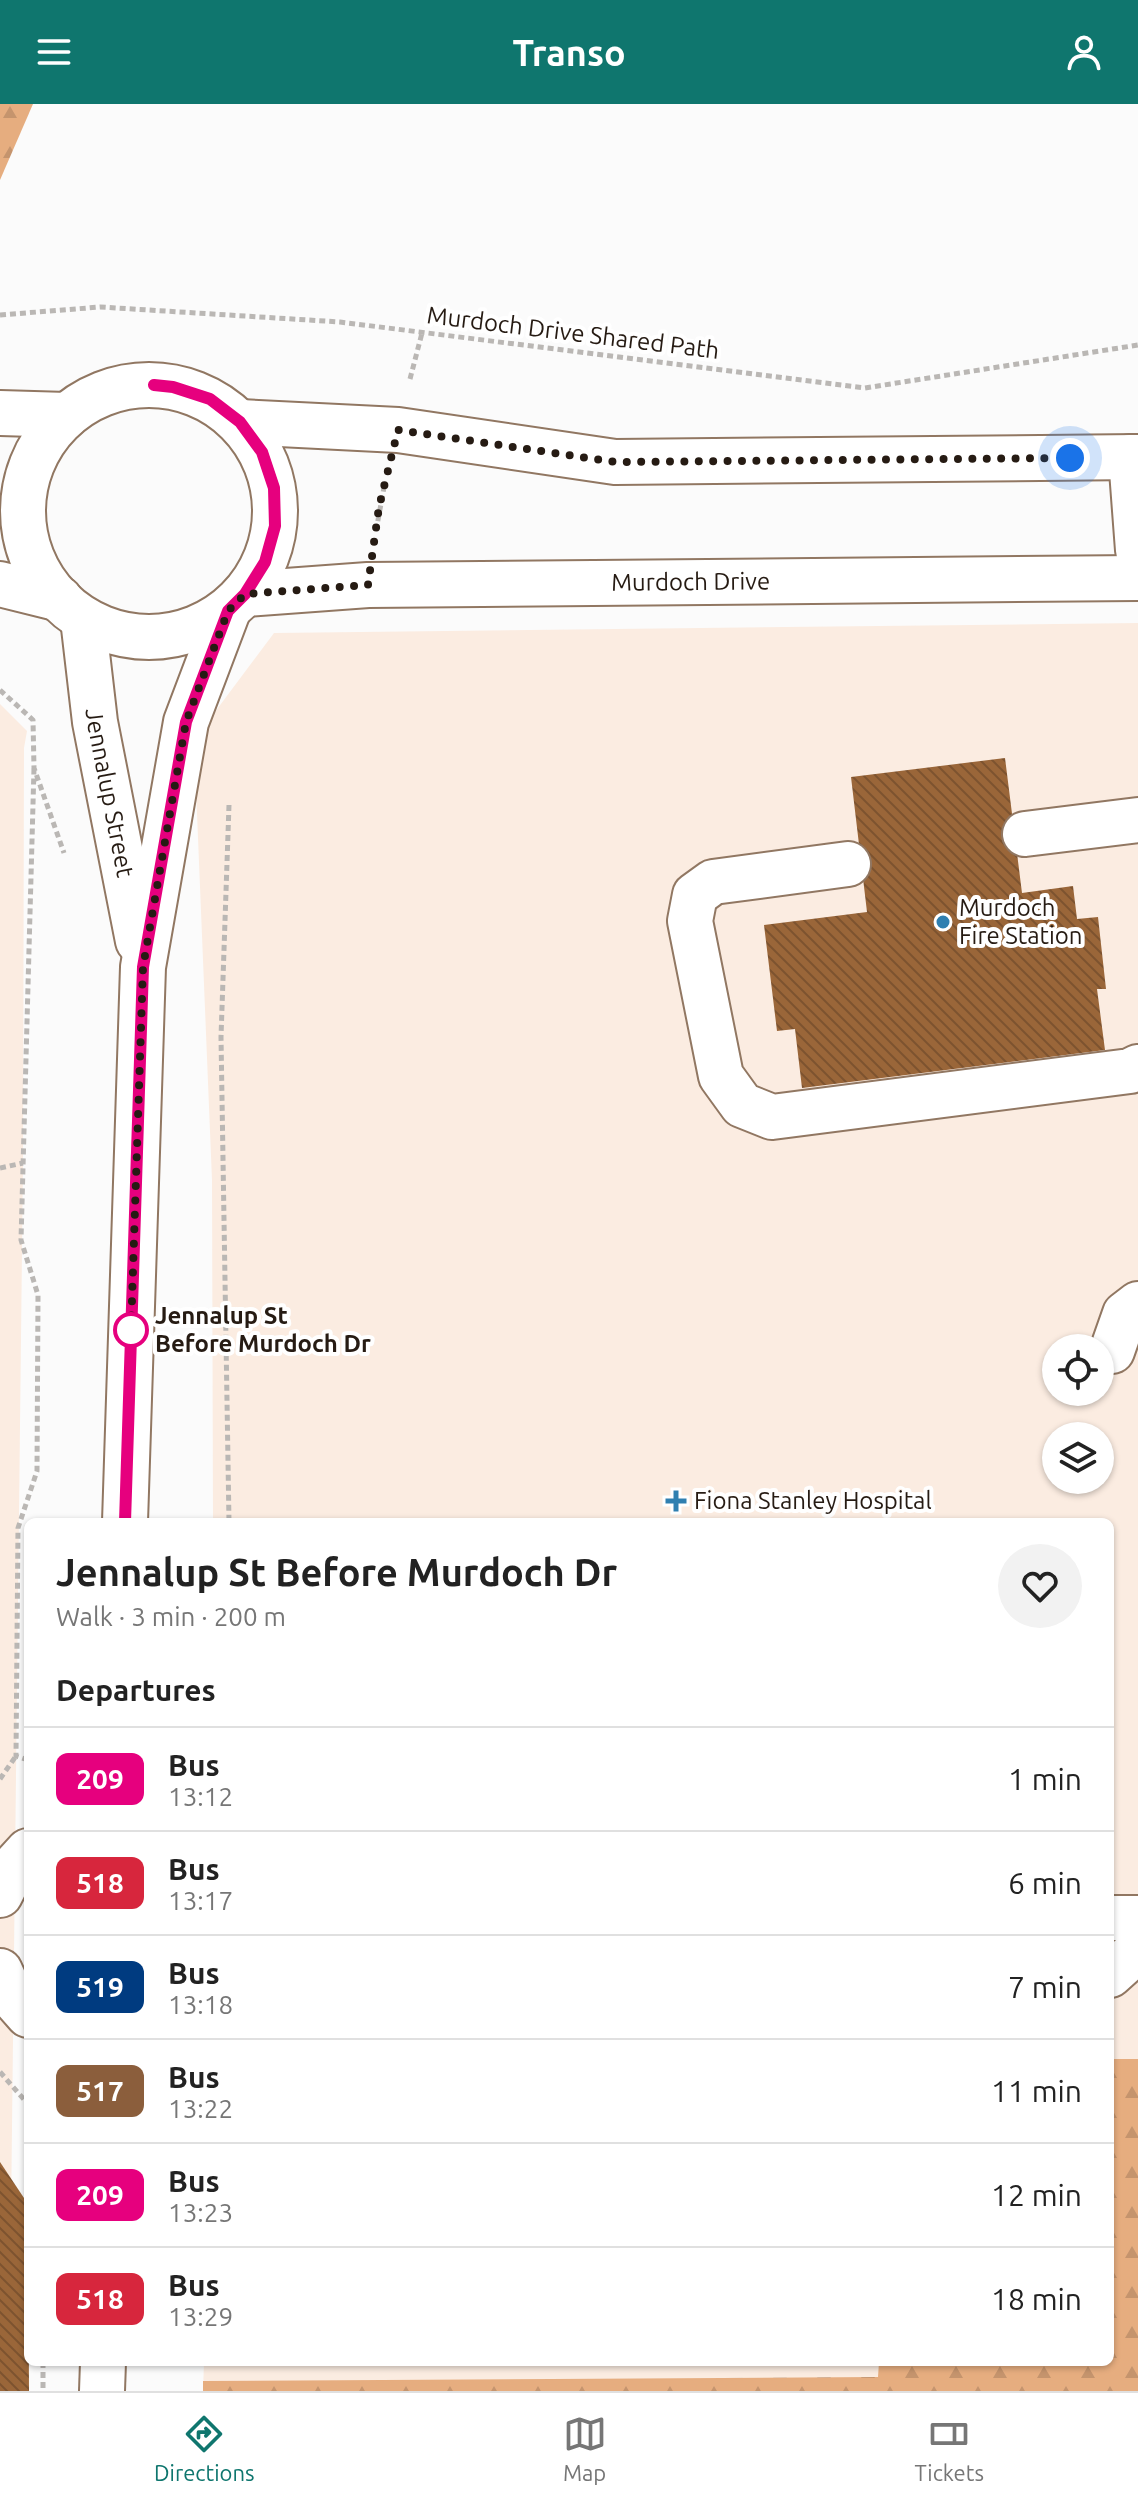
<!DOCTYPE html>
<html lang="en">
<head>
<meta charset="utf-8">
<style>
	:root { --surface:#fff; --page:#f2f2f2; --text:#222; --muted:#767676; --line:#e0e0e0; --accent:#0f766e }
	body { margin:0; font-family:Ubuntu,sans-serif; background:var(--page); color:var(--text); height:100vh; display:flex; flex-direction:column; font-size:30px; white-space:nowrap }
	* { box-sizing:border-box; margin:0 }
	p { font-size:26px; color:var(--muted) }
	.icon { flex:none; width:44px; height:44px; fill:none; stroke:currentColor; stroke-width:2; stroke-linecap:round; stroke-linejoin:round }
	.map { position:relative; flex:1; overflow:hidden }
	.side { position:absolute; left:24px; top:1414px; width:1090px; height:848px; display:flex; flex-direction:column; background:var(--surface); border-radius:12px; box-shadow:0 2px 6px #0004 }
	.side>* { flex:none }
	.badge { padding:0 16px; border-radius:12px; font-size:28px; line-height:52px }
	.tools { position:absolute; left:1042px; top:1230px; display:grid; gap:16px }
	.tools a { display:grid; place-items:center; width:72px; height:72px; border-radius:50%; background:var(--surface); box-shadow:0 2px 6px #0004; font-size:40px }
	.you { position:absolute; width:40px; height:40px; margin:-20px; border:6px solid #fff; border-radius:50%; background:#1a73e8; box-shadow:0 0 0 12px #1a73e833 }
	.map>.badge { position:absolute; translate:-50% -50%; box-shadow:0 0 0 4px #fff }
	h2 { padding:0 32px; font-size:30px; line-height:72px }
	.round { display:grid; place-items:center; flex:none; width:84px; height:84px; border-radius:42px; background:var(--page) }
	.head { display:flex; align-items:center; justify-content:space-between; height:136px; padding:0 32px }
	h1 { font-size:38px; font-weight:700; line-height:60px }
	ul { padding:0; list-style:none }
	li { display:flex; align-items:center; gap:24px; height:104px; padding:0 32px; border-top:2px solid var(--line) }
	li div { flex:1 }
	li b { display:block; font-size:30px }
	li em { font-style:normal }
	li .badge { min-width:88px; font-weight:700; text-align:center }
	header { display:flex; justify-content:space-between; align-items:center; height:104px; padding:0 32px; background:var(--accent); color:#fff; font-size:36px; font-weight:700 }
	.tabs { display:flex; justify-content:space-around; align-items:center; height:112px; border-top:2px solid var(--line); background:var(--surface); font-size:22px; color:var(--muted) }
	.tabs a { display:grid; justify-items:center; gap:4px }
	.tabs .current { color:var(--accent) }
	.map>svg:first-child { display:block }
	.built { fill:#fbece1; fill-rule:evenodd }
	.forest { fill:url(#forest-firs) }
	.building { fill:url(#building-back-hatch) }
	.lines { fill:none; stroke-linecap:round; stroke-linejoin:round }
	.minor-casing { stroke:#917762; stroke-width:48 }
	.major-casing { stroke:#917762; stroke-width:48 }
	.path { stroke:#bab7b4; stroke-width:5; stroke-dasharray:6 4; stroke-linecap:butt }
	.minor { stroke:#fff; stroke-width:44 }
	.major { stroke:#fff; stroke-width:44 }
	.line-casing { stroke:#fff; stroke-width:18 }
	.line { stroke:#e6007e; stroke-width:12 }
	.walk { stroke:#261b13; stroke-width:8; stroke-dasharray:0 14.4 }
	.poi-dot { fill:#2f7fb0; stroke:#fff; stroke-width:3 }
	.stop-dot { fill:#fff; stroke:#e6007e; stroke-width:4 }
	.labels { text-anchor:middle; stroke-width:8; stroke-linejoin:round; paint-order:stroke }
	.street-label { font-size:24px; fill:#261b13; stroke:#fff }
	.poi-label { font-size:24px; fill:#261b13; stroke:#fff; text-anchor:start }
	.stop-label { font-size:24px; font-weight:bold; fill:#261b13; stroke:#fff; text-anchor:start }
</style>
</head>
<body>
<header><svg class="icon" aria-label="menu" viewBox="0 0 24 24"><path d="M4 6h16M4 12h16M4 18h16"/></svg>Transo<svg class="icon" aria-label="person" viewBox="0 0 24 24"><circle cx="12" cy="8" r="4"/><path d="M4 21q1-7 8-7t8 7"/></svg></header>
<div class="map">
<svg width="1138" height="2287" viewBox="0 0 1138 2287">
	<defs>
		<pattern id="forest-firs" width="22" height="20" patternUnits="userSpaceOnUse" patternTransform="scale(2)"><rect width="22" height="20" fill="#e6ad7f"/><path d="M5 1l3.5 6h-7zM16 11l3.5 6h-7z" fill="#c5946d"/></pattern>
		<pattern id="building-back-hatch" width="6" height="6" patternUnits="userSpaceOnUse" patternTransform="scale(2)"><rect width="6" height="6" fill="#9a6639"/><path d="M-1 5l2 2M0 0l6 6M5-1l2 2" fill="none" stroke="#7d532f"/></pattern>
	</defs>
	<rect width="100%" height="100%" fill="#fbfbfb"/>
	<!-- built -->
	<g class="built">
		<path d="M1138,519V2287H203L204,2258H1110V1418H213L212,1076L194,636L274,529ZM1056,1244H1100V1288H1056ZM1056,1332H1100V1376H1056Z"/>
		<polygon points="0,600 27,627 24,644 23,1059 9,2287 0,2287"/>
	</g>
	<!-- forest -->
	<g class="forest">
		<polygon points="0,0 33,0 0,76"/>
		<polygon points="1110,1955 1138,1955 1138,2287 203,2287 203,2277 878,2273 879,2258 1110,2258"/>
	</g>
	<!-- building -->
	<g class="building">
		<polygon points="1005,654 1022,789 1073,782 1077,815 1098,813 1106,885 1097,885 1105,946 802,984 795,925 777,927 764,821 867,808 851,673"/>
		<polygon points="0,2058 28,2100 29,2287 0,2287"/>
	</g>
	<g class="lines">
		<defs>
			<g id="minor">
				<path id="s1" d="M83,515L95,618L138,837"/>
				<polyline points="1025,730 1138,716"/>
				<polyline points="848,760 713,778 695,791 690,817 721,972 742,1001 772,1013 1130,967 1138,963"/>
				<polyline points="1112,1247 1125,1210 1138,1200"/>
				<polyline points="125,1418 143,863 186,618 228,507"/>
				<polyline points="0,1791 16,1760 28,1747"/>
				<polyline points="1110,1814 1138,1814"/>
				<polyline points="0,1867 12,1893 28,1911"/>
				<polyline points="1110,1871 1138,1846"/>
				<polyline points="102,2287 103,2258"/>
			</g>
			<g id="major">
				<circle cx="149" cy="407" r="126"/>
				<polyline points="0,309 67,311"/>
				<polyline points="240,318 398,326 615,358 1138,353"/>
				<polyline points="1131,353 1138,446"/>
				<polyline points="0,480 60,495"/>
				<path id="s2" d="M245,490L368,481L1138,474"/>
			</g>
		</defs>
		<!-- minor casing -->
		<use href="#minor" class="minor-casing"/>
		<!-- major casing -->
		<use href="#major" class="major-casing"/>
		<!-- path -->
		<g class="path">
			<polyline points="0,211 100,203 340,218 865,284 1138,241"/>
			<polyline points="410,275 422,229"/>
			<polyline points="376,427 385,378"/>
			<polyline points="0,586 33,616 34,664 64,749"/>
			<polyline points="229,701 221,933 229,1418"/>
			<polyline points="0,1064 23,1059"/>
			<polyline points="28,1656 16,1652 18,1424 37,1367 38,1191 21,1136 34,664"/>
			<polyline points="0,1675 16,1652"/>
			<polyline points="0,1968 28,2000"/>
			<polyline points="43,2258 43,2287"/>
		</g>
		<!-- minor -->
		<use href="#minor" class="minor"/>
		<!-- major -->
		<use href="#major" class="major"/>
	</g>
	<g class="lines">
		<defs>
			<polyline id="line" points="125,1418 143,863 186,618 228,507 245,490 265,458 275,422 274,384 262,348 240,318 210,295 173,283 154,281"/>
		</defs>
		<!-- line casing -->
		<use href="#line" class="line-casing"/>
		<!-- line -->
		<use href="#line" class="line"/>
		<!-- walk -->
		<polyline class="walk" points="131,1226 143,863 186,618 228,507 245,490 368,481 379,403 398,326 615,358 1070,354"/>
	</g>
	<!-- markers -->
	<g class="poi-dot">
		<circle cx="943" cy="818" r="8"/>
		<path d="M672 1385h8v8h8v8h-8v8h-8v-8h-8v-8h8z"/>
	</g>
	<circle class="stop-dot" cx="131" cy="1226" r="16"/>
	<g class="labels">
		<!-- street labels -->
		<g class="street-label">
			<text transform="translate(573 229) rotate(7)" y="8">Murdoch Drive Shared Path</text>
			<text dy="8" stroke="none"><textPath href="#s2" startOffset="446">Murdoch Drive</textPath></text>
			<text dy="8" stroke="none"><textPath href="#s1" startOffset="176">Jennalup Street</textPath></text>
		</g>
		<!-- poi labels -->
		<g class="poi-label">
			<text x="959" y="812">Murdoch<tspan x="959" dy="28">Fire Station</tspan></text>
			<text x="694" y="1405">Fiona Stanley Hospital</text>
		</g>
		<!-- stop labels -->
		<g class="stop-label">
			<text x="155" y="1220">Jennalup St<tspan x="155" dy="28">Before Murdoch Dr</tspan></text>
		</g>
	</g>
</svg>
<div class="tools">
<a><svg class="icon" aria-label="locate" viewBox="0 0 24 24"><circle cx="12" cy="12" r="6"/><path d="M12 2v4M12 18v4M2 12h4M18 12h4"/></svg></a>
<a><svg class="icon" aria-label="layers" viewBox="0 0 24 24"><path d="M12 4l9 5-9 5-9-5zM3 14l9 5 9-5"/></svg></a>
</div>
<div class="you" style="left:1070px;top:354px"></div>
<section class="side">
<div class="head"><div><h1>Jennalup St Before Murdoch Dr</h1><p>Walk · 3 min · 200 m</p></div><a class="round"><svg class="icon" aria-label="heart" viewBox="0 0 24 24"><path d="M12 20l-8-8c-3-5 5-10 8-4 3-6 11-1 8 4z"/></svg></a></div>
<h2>Departures</h2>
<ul>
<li><span class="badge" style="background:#e6007e;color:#fff">209</span><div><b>Bus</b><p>13:12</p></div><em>1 min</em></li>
<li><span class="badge" style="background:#d7263d;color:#fff">518</span><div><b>Bus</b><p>13:17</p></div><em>6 min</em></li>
<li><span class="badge" style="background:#003b80;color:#fff">519</span><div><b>Bus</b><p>13:18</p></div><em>7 min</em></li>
<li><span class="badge" style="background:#8b5e3c;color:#fff">517</span><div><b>Bus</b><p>13:22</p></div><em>11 min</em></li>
<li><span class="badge" style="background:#e6007e;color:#fff">209</span><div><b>Bus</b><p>13:23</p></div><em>12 min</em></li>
<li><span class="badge" style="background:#d7263d;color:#fff">518</span><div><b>Bus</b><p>13:29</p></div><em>18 min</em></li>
</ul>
</section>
</div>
<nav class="tabs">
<a class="current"><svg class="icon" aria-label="directions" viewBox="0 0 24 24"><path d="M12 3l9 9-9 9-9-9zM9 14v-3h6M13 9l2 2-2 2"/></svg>Directions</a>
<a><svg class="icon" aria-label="map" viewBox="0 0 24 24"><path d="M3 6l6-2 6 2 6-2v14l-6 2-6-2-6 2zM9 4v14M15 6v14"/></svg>Map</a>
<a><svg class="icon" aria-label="tickets" viewBox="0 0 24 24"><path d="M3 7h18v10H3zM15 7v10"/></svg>Tickets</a>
</nav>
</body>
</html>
